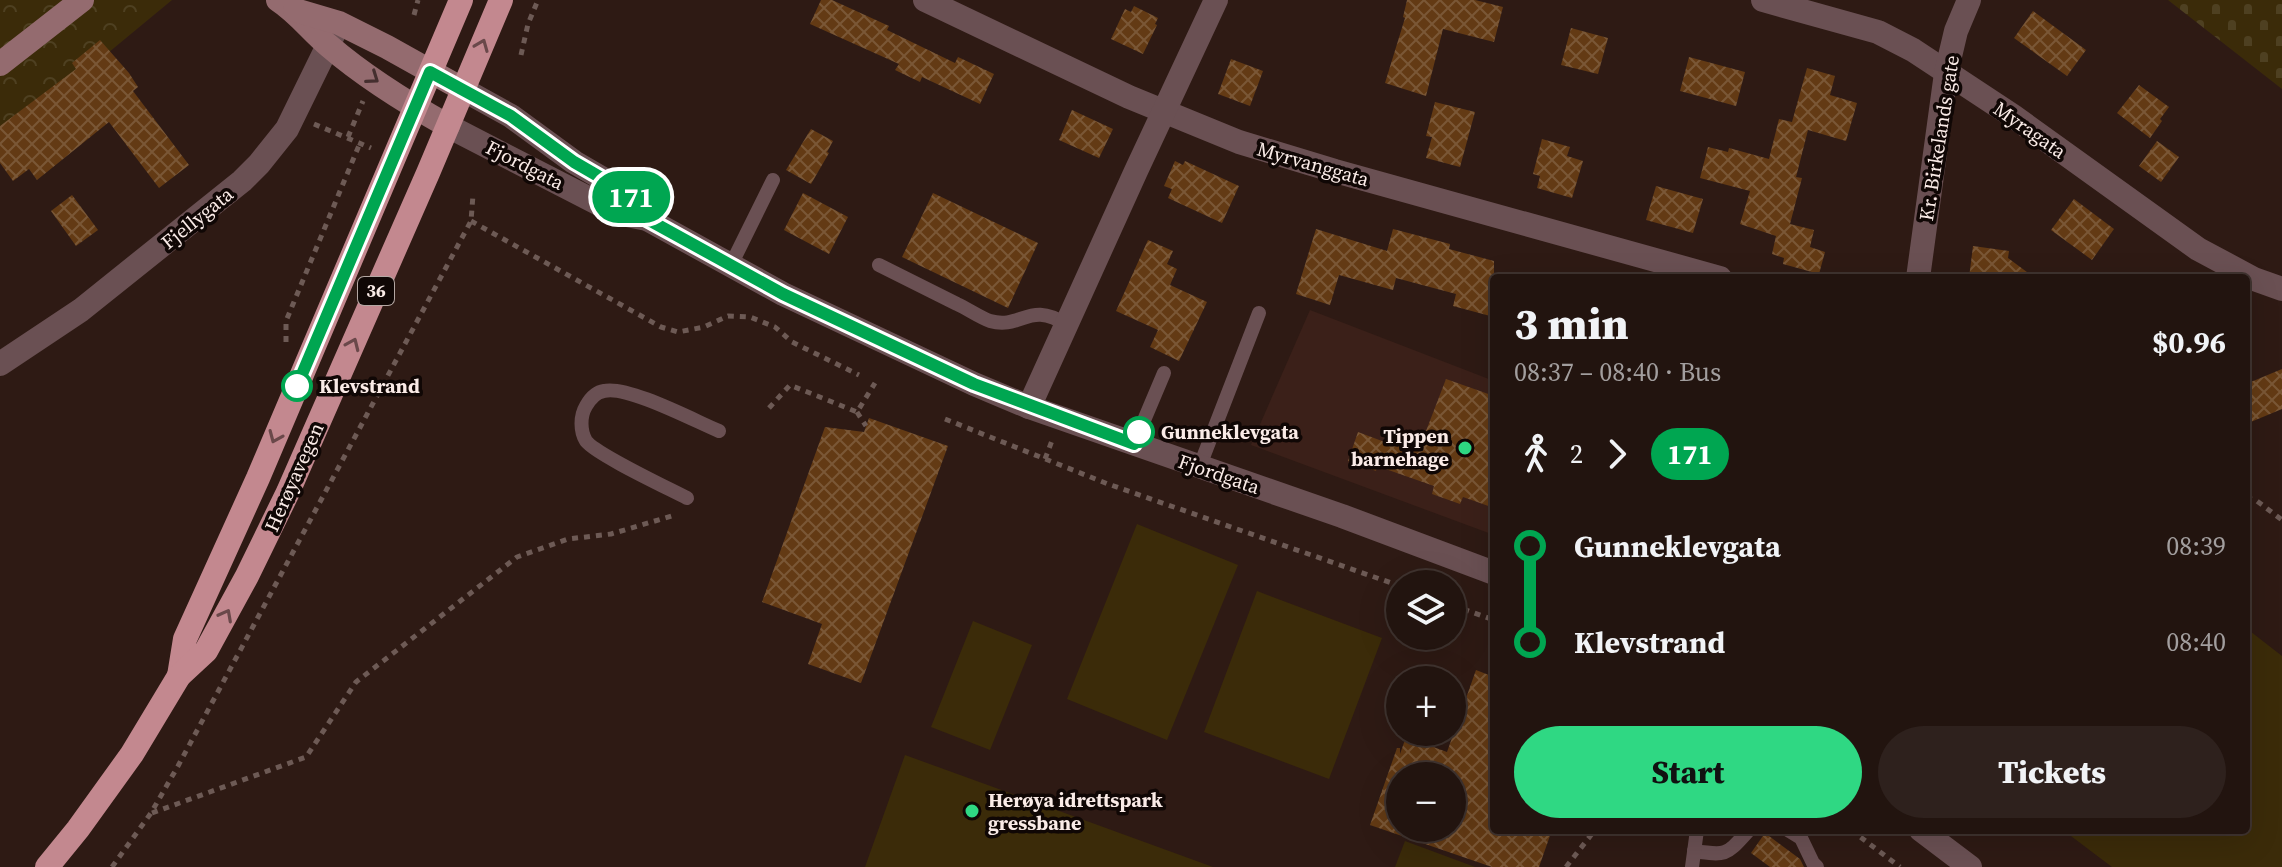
<!DOCTYPE html>
<html lang="en">
<head>
<meta charset="utf-8">
<style>
	:root { --surface:#22140f; --page:#2e211d; --text:#f1f3f6; --muted:#a29e9e; --line:#3f332f; --accent:#2fd883 }
	body { margin:0; font-family:"Source Serif 4",serif; background:var(--page); color:var(--text); height:100vh; display:flex; flex-direction:column; font-size:30px; white-space:nowrap }
	* { box-sizing:border-box; margin:0 }
	p { font-size:26px; color:var(--muted) }
	.icon { flex:none; width:44px; height:44px; fill:none; stroke:currentColor; stroke-width:2; stroke-linecap:round; stroke-linejoin:round }
	.map { position:relative; flex:1; overflow:hidden }
	.drawer { position:absolute; left:1490px; top:274px; width:760px; height:560px; display:flex; flex-direction:column; background:var(--surface); border-radius:8px; box-shadow:0 8px 32px #0002,0 0 0 2px var(--line) }
	.drawer>* { flex:none }
	.badge { padding:0 16px; border-radius:26px; font-size:28px; line-height:52px }
	.tools { position:absolute; left:1386px; top:570px; display:grid; gap:16px }
	.tools a { display:grid; place-items:center; width:80px; height:80px; border-radius:50%; background:var(--surface); box-shadow:0 8px 32px #0002,0 0 0 2px var(--line); font-size:40px }
	.map>.badge { position:absolute; translate:-50% -50%; box-shadow:0 0 0 4px #fff }
	.legs { display:flex; align-items:center; gap:12px; height:88px; padding:0 24px; font-size:26px }
	.legs p { margin-inline-start:auto }
	.headline { display:flex; align-items:center; justify-content:space-between; height:136px; padding:0 24px }
	h1 { font-size:44px; font-weight:800; line-height:60px }
	.button { display:flex; gap:16px; margin-top:auto; padding:16px 24px }
	.button a { flex:1; height:92px; border-radius:48px; background:var(--accent); color:#111; font-size:32px; font-weight:800; line-height:92px; text-align:center }
	.button a+a { background:var(--page); color:var(--text) }
	ul { padding:0 24px; list-style:none }
	li { display:flex; align-items:center; gap:28px; height:96px; font-size:30px }
	li i { display:grid; place-items:center; width:12px; height:100%; margin:0 10px; background:currentColor }
	li i::after { content:''; width:20px; height:20px; margin:-10px; border:6px solid; border-radius:50%; background:var(--surface) }
	li p { margin-inline-start:auto }
	li:first-child i { background:linear-gradient(#0000 50%,currentColor 0) }
	li:last-child i { background:linear-gradient(currentColor 50%,#0000 0) }
	.map>svg:first-child { display:block }
	.built { fill:#3b2019 }
	.forest { fill:url(#forest-crowns) }
	.cemetery { fill:url(#cemetery-stones) }
	.pitch { fill:#3b2b09 }
	.building { fill:url(#building-cross-hatch); fill-rule:evenodd }
	.lines { fill:none; stroke-linecap:round; stroke-linejoin:round }
	.path { stroke:#6d5a55; stroke-width:5; stroke-dasharray:6 6; stroke-linecap:butt }
	.service { stroke:#6a5053; stroke-width:14 }
	.minor { stroke:#6a5053; stroke-width:24 }
	.tertiary { stroke:#6a5053; stroke-width:24 }
	.secondary { stroke:#946b6f; stroke-width:24 }
	.trunk { stroke:#c3888f; stroke-width:24 }
	.oneway { stroke:#6a484a }
	.oneway2 { stroke:#452f2f }
	.line-1-casing { stroke:#fff; stroke-width:18 }
	.line-1 { stroke:#00a651; stroke-width:12 }
	.stop-1-dot { fill:#fff; stroke:#00a651; stroke-width:4 }
	.poi-dot { fill:#2fd883; stroke:#100705; stroke-width:3 }
	.labels { text-anchor:middle; stroke-width:7; stroke-linejoin:round; paint-order:stroke }
	.shield { fill:#100705; stroke:#b4a7a3; stroke-width:2 }
	.shield-label { font-size:18px; font-weight:bold; fill:#faebe7 }
	.street-label { font-size:20px; fill:#faebe7; stroke:#100705 }
	.stop-label { font-size:20px; font-weight:bold; fill:#faebe7; stroke:#100705; text-anchor:start }
	.poi-label { font-size:20px; font-weight:bold; fill:#faebe7; stroke:#100705; text-anchor:end }
</style>
</head>
<body>
<div class="map">
<svg width="2282" height="867" viewBox="0 0 2282 867">
	<defs>
		<pattern id="forest-crowns" width="20" height="18" patternUnits="userSpaceOnUse" patternTransform="scale(2)"><rect width="20" height="18" fill="#3b2b09"/><path d="M2 6a3 3 0 1 1 6 0M12 15a3 3 0 1 1 6 0" fill="none" stroke="#4e4021"/></pattern>
		<pattern id="cemetery-stones" width="16" height="16" patternUnits="userSpaceOnUse" patternTransform="scale(2)"><rect width="16" height="16" fill="#3b2b09"/><path d="M2 7V4a2 2 0 0 1 4 0v3zM10 15v-3a2 2 0 0 1 4 0v3z" fill="#4e4021"/></pattern>
		<pattern id="building-cross-hatch" width="8" height="8" patternUnits="userSpaceOnUse" patternTransform="scale(2)"><rect width="8" height="8" fill="#633a14"/><path d="M0 0l8 8M0 8l8-8" fill="none" stroke="#7a5736"/></pattern>
	</defs>
	<rect width="100%" height="100%" fill="#2e1a14"/>
	<!-- built -->
	<polygon class="built" points="1310,310 1494,381 1494,535 1251,445"/>
	<!-- forest -->
	<polygon class="forest" points="0,0 172,0 16,129 0,145"/>
	<!-- cemetery -->
	<polygon class="cemetery" points="2168,0 2282,0 2282,89"/>
	<!-- pitch -->
	<g class="pitch">
		<polygon points="1137,524 1238,565 1167,740 1067,699"/>
		<polygon points="1257,591 1382,638 1329,779 1204,732"/>
		<polygon points="973,621 1032,645 990,750 931,727"/>
		<polygon points="2246,628 2282,656 2282,867 2112,867 2063,830 2246,830"/>
		<polygon points="905,755 1213,867 865,867"/>
		<polygon points="1405,841 1475,867 1395,867"/>
	</g>
	<!-- building -->
	<g class="building">
		<polygon points="821,0 832,0 889,26 887,30 955,63 958,57 994,74 980,104 922,77 920,82 895,70 899,64 810,24"/>
		<polygon points="1407,0 1475,0 1503,7 1494,42 1443,29 1426,96 1385,83 1405,18 1403,17"/>
		<polygon points="1134,6 1158,18 1155,24 1157,25 1143,54 1111,39 1125,9 1131,12"/>
		<polygon points="2033,11 2086,50 2067,76 2014,38"/>
		<polygon points="1571,28 1608,38 1598,74 1561,65"/>
		<polygon points="100,40 129,73 138,87 133,91 189,165 159,188 109,122 37,180 29,169 13,181 0,163 0,126 76,69 72,63"/>
		<polygon points="1689,57 1745,72 1736,106 1680,91"/>
		<polygon points="1231,59 1263,71 1250,106 1218,94"/>
		<polygon points="1807,68 1835,76 1830,95 1857,103 1846,141 1808,130 1796,177 1802,178 1790,224 1814,230 1810,247 1825,252 1819,274 1783,264 1784,258 1772,254 1776,236 1740,224 1750,191 1700,178 1708,147 1728,152 1729,148 1769,159 1779,119 1792,122"/>
		<polygon points="2139,85 2169,107 2160,119 2162,121 2150,138 2117,113"/>
		<polygon points="1435,102 1475,112 1460,167 1426,158 1432,137 1426,136"/>
		<polygon points="1072,110 1113,129 1099,158 1059,140"/>
		<polygon points="811,129 833,141 827,152 829,153 811,184 786,170"/>
		<polygon points="1542,139 1570,147 1567,156 1583,161 1572,198 1537,188 1540,176 1533,174"/>
		<polygon points="2157,141 2179,157 2161,182 2139,166"/>
		<polygon points="1175,161 1183,165 1185,161 1239,186 1222,223 1168,198 1172,189 1164,186"/>
		<polygon points="1656,186 1703,199 1693,233 1646,220"/>
		<polygon points="803,193 848,217 829,254 784,230"/>
		<polygon points="933,193 1038,243 1008,308 902,257"/>
		<polygon points="72,195 98,230 76,246 51,211"/>
		<polygon points="2074,199 2114,229 2092,260 2051,230"/>
		<polygon points="1316,229 1387,251 1393,229 1450,244 1449,249 1494,261 1494,317 1453,306 1456,294 1396,278 1393,290 1339,275 1330,305 1296,294"/>
		<polygon points="1148,240 1173,251 1167,264 1177,269 1170,285 1207,302 1179,361 1150,347 1158,330 1116,311"/>
		<polygon points="1973,246 2009,251 2008,258 2035,278 1969,278"/>
		<polygon points="2282,369 2282,409 2246,424 2246,384"/>
		<polygon points="1446,379 1494,396 1494,508 1463,497 1460,504 1432,494 1434,486 1377,466 1376,471 1348,461 1358,432 1398,447 1401,437 1421,444"/>
		<polygon points="869,418 948,446 861,683 808,664 822,624 762,602 825,427 864,432"/>
		<path d="M1476,670L1494,677V830H1552L1539,867H1492L1370,825L1397,748H1400V754L1406,737L1447,752ZM1400,776H1452V828H1400Z"/>
		<polygon points="1765,833 1800,859 1804,867 1770,867 1751,853"/>
	</g>
	<g class="lines">
		<!-- path -->
		<g class="path">
			<polyline points="414,15 418,0"/>
			<polyline points="521,55 528,24 538,0"/>
			<polyline points="314,124 371,148"/>
			<polyline points="348,137 363,101"/>
			<polyline points="471,221 661,327 678,332 704,327 728,316 750,317 775,327 792,342 859,375"/>
			<polyline points="286,342 286,321 360,143"/>
			<polyline points="769,408 790,385 857,412 875,383"/>
			<polyline points="857,412 866,426"/>
			<polyline points="945,419 1108,484 1400,586"/>
			<polyline points="1045,459 1053,438"/>
			<polyline points="2246,497 2257,501 2282,520"/>
			<polyline points="1452,605 1494,620"/>
			<polyline points="152,813 306,757 356,682 517,557 568,539 611,534 675,515"/>
			<polyline points="1851,830 1900,867"/>
			<polyline points="112,867 151,813 178,766 471,221 473,195"/>
			<polyline points="1566,867 1591,835 1593,830"/>
		</g>
		<!-- service -->
		<g class="service">
			<polyline points="731,265 773,180"/>
			<path d="M879,265C905,278 931,291 957,304C968,309 979,317 990,321C1022,330 1029,300 1067,325"/>
			<polyline points="1134,444 1164,373"/>
			<polyline points="1199,468 1259,313"/>
			<path d="M687,498C668,488 597,455 586,441C580,431 580,416 586,406C590,399 596,392 604,391C627,385 695,421 719,431"/>
			<polyline points="1788,830 1801,838 1813,863 1817,867"/>
			<path d="M1694,851C1728,856 1726,855 1749,830"/>
			<polyline points="1692,867 1697,830"/>
		</g>
		<!-- minor -->
		<g class="minor">
			<polyline points="925,0 1129,97 1239,142 1335,171 1720,278"/>
			<polyline points="1763,0 1878,32 1913,50 2013,116 2198,249 2254,279 2282,289"/>
			<polyline points="1918,278 1946,73 1956,31 1969,0"/>
			<polyline points="0,364 81,310 242,181 259,164 287,129 336,29"/>
			<polyline points="1029,407 1136,171 1216,0"/>
		</g>
		<!-- tertiary -->
		<g class="tertiary">
			<polyline points="464,90 511,116 574,162 629,194 647,219"/>
			<polyline points="448,126 617,213 647,219 783,294 974,384 1029,407 1342,516 1494,573"/>
			<polyline points="1921,830 1970,867"/>
		</g>
		<!-- secondary -->
		<g class="secondary">
			<path d="M278,0C298,13 311,31 329,46C365,77 407,103 448,126"/>
			<polyline points="295,10 339,23 387,47 464,90"/>
			<polyline points="0,64 82,0"/>
		</g>
		<!-- trunk -->
		<g class="trunk">
			<polyline points="179,676 185,639 258,478 461,0"/>
			<polyline points="47,867 78,829 132,754 179,676 206,651 247,576 288,492 428,173 501,0"/>
		</g>
	</g>
	<!-- one-way arrows -->
	<defs><path id="oneway-chevron" d="M-2-3.5L2.5 0L-2 3.5" fill="none" stroke-width="1.6" stroke-linecap="round" stroke-linejoin="round" transform="scale(2)"/></defs>
	<g class="oneway">
		<use href="#oneway-chevron" transform="translate(482 45) rotate(-68)"/>
		<use href="#oneway-chevron" transform="translate(353 344) rotate(-66)"/>
		<use href="#oneway-chevron" transform="translate(275 437) rotate(113)"/>
		<use href="#oneway-chevron" transform="translate(226 615) rotate(-62)"/>
	</g>
	<use class="oneway2" href="#oneway-chevron" transform="translate(373 78) rotate(35)"/>
	<g class="lines">
		<defs>
			<polyline id="line-1" points="297,386 430,72 511,116 574,162 629,194 647,219 783,294 974,384 1134,444 1139,432"/>
		</defs>
		<!-- line-1 casing -->
		<use href="#line-1" class="line-1-casing"/>
		<!-- line-1 -->
		<use href="#line-1" class="line-1"/>
	</g>
	<!-- markers -->
	<g class="stop-1-dot">
		<circle cx="297" cy="386" r="14"/>
		<circle cx="1139" cy="432" r="14"/>
	</g>
	<g class="poi-dot">
		<circle cx="1465" cy="448" r="8"/>
		<circle cx="972" cy="811" r="8"/>
	</g>
	<g class="labels">
		<!-- shield labels -->
		<rect class="shield" x="358" y="277" width="36" height="28" rx="6"/>
		<g class="shield-label">
			<text x="376" y="297">36</text>
		</g>
		<!-- street labels -->
		<g class="street-label">
			<text transform="translate(2030 130) rotate(35)" y="7">Myragata</text>
			<text transform="translate(1939 138) rotate(-81)" y="7">Kr. Birkelands gate</text>
			<text transform="translate(1313 164) rotate(16)" y="7">Myrvanggata</text>
			<text transform="translate(525 165) rotate(27)" y="7">Fjordgata</text>
			<text transform="translate(197 218) rotate(-39)" y="7">Fjellygata</text>
			<text transform="translate(1219 474) rotate(19)" y="7">Fjordgata</text>
			<text transform="translate(294 477) rotate(-66)" y="7">Herøyavegen</text>
		</g>
		<!-- stop labels -->
		<g class="stop-label">
			<text x="319" y="393">Klevstrand</text>
			<text x="1161" y="439">Gunneklevgata</text>
		</g>
		<!-- poi labels -->
		<g class="poi-label">
			<text x="1449" y="443">Tippen<tspan x="1449" dy="23">barnehage</tspan></text>
			<text x="988" y="807" text-anchor="start">Herøya idrettspark<tspan x="988" dy="23">gressbane</tspan></text>
		</g>
	</g>
</svg>
<div class="tools">
<a><svg class="icon" aria-label="layers" viewBox="0 0 24 24"><path d="M12 4l9 5-9 5-9-5zM3 14l9 5 9-5"/></svg></a>
<a>+</a>
<a>−</a>
</div>
<b class="badge" style="left:631px;top:197px;background:#00a651;color:#fff">171</b>
<section class="drawer">
<div class="headline"><div><h1>3 min</h1><p>08:37 – 08:40 · Bus</p></div><b>$0.96</b></div>
<div class="legs"><svg class="icon" aria-label="walk" viewBox="0 0 24 24"><circle cx="13" cy="4" r="2"/><path d="M13 8l-2 6 4 7M11 14l-3 7M7 12l3-4h3l4 4"/></svg>2<svg class="icon" aria-label="forward" viewBox="0 0 24 24"><path d="M9 5l7 7-7 7"/></svg><b class="badge" style="background:#00a651;color:#fff">171</b></div>
<ul>
<li><i style="color:#00a651"></i><b>Gunneklevgata</b><p>08:39</p></li>
<li><i style="color:#00a651"></i><b>Klevstrand</b><p>08:40</p></li>
</ul>
<div class="button"><a>Start</a><a>Tickets</a></div>
</section>
</div>
</body>
</html>
